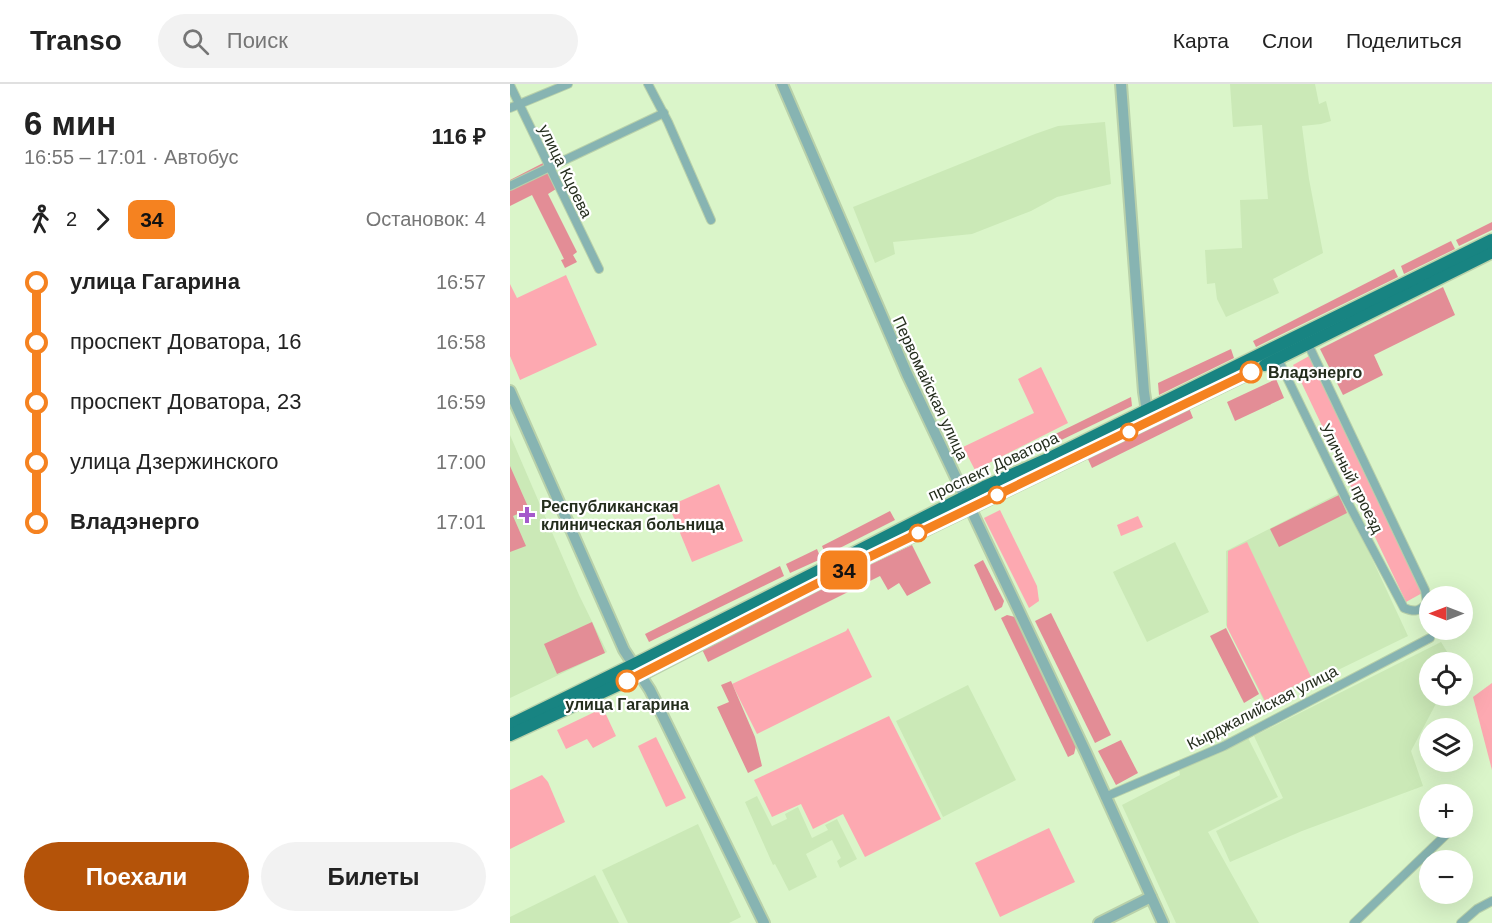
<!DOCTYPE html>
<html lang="ru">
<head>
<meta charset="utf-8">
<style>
	:root { --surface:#fff; --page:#f2f2f2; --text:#222; --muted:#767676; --line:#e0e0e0; --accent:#b45309 }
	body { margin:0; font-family:Arial,sans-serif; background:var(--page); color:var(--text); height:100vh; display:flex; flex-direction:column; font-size:22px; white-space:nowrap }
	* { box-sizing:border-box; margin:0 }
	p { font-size:20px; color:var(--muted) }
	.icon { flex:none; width:33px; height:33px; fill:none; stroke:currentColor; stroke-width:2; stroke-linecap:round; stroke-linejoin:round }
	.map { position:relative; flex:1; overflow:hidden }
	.side { display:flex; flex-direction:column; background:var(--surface); width:510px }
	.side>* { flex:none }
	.badge { padding:0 12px; border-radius:9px; font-size:21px; line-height:39px }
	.needle { width:39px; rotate:270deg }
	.fabs { position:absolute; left:909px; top:502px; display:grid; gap:12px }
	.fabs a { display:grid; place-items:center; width:54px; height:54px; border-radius:50%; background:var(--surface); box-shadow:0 6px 24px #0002; font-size:30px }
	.map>.badge { position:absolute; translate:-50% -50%; box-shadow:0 0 0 3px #fff }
	.legs { display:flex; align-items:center; gap:9px; height:66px; padding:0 24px; font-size:20px }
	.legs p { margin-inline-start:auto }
	.summary { display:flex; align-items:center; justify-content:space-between; height:102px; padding:0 24px }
	h1 { font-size:33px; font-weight:800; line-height:45px }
	.cta { display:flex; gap:12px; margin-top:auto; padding:12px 24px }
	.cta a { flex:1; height:69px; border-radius:36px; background:var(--accent); color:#fff; font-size:24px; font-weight:800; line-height:69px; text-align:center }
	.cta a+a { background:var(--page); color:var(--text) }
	ul { padding:0 24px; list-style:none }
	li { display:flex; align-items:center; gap:21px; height:60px; font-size:22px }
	li i { display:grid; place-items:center; width:9px; height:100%; margin:0 8px; background:currentColor }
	li i::after { content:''; width:15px; height:15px; margin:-8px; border:4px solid; border-radius:50%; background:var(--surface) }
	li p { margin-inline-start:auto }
	li:first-child i { background:linear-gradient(#0000 50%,currentColor 0) }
	li:last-child i { background:linear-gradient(currentColor 50%,#0000 0) }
	header { display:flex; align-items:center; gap:36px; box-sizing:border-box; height:84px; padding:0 30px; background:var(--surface); border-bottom:2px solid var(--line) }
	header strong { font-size:28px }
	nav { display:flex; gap:33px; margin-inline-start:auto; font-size:21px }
	.search { width:420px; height:54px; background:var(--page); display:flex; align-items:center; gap:15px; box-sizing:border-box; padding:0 21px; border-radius:33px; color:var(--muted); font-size:22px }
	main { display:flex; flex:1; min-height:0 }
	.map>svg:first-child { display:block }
	.built { fill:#cbe9b7 }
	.green { fill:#fda9b1 }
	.forest { fill:#e38d96 }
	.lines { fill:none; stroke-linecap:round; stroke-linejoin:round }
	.minor-casing { stroke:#b9d1aa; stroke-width:10 }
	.tertiary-casing { stroke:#b9d1aa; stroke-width:14 }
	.primary-casing { stroke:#b9d1aa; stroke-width:15 }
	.minor { stroke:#87b4b2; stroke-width:8 }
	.tertiary { stroke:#87b4b2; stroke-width:10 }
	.primary { stroke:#188482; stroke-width:12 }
	.line-1-casing { stroke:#fff; stroke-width:14 }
	.line-1 { stroke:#f58220; stroke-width:9 }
	.stop-1-dot { fill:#fff; stroke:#f58220; stroke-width:3 }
	.poi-dot { fill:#a559cb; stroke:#fff; stroke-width:2 }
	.labels { text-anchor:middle; stroke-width:4.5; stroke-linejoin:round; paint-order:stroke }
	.street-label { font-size:16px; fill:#242d1d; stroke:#fff }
	.stop-label { font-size:16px; font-weight:bold; fill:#242d1d; stroke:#fff; text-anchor:start }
	.poi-label { font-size:16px; font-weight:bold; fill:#242d1d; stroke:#fff; text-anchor:start }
</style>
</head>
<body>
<header>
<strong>Transo</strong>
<div class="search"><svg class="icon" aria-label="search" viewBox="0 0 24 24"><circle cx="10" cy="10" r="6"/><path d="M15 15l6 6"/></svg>Поиск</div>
<nav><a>Карта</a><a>Слои</a><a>Поделиться</a></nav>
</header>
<main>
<section class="side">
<div class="summary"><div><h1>6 мин</h1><p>16:55 – 17:01 · Автобус</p></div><b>116 ₽</b></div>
<div class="legs"><svg class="icon" aria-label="walk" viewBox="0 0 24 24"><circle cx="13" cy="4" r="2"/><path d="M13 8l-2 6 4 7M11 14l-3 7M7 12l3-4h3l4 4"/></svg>2<svg class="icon" aria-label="forward" viewBox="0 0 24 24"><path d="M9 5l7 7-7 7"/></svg><b class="badge" style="background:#f58220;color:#111">34</b><p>Остановок: 4</p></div>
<ul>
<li><i style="color:#f58220"></i><b>улица Гагарина</b><p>16:57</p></li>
<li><i style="color:#f58220"></i><span>проспект Доватора, 16</span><p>16:58</p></li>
<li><i style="color:#f58220"></i><span>проспект Доватора, 23</span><p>16:59</p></li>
<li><i style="color:#f58220"></i><span>улица Дзержинского</span><p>17:00</p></li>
<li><i style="color:#f58220"></i><b>Владэнерго</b><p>17:01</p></li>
</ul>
<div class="cta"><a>Поехали</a><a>Билеты</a></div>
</section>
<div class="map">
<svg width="982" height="839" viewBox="0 0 982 839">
	<rect width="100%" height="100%" fill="#daf5c9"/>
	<!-- built -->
	<g class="built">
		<polygon points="720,0 805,0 809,20 816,17 821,37 811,40 792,42 799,95 813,169 763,195 769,209 716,233 707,215 705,199 697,200 695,166 732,164 730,116 758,115 752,41 723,43"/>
		<polygon points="595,38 601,100 547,113 521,127 462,150 383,158 385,170 365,179 343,123 525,50 548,42"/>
		<polygon points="0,351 69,511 97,568 0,614"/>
		<polygon points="831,408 898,552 756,621 716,541 716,467"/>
		<polygon points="665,458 699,528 637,558 603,488"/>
		<polygon points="931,558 944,579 920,579 920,612 930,612 901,667 913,702 792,747 720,778 706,747 773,714 744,652"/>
		<polygon points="458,601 506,696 433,733 386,637"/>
		<polygon points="736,650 768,713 698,748 749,839 666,839 612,721 670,691 669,685"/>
		<polygon points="247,712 262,742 277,735 275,730 288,723 302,754 318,746 315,741 327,735 347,775 330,784 327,777 331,774 322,756 296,770 307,793 279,807 265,780 263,781 235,718"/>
		<polygon points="188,740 231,833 219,839 118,839 92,786"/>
		<polygon points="85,791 109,839 0,839 0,833"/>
	</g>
	<!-- green -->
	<g class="green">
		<polygon points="56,191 87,261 10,296 0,272 0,200 7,214"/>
		<polygon points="801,271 914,508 896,518 783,281"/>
		<polygon points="531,283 558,339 465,386 453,363 524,329 508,295"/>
		<polygon points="209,400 233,457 182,478 159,422"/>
		<polygon points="490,426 527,502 529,517 519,524 474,434"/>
		<polygon points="628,432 633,443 611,452 607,441"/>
		<polygon points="737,458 801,593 755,617 717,543 718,467"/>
		<polygon points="338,544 362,593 247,650 222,600 336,547"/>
		<polygon points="982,599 982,686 963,613"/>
		<polygon points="93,624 106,652 83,664 77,655 56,665 47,646"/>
		<polygon points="379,632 431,735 355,773 333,730 303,745 291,720 262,733 244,696"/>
		<polygon points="146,653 176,714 156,723 128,662"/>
		<polygon points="32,691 38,698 55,738 0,765 0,706"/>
		<polygon points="539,744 565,798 490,833 465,779"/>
	</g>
	<!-- forest -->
	<g class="forest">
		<polygon points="33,79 46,105 38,110 67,168 63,171 67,178 55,184 51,176 54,175 22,111 0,122 0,96"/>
		<polygon points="982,138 982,146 949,162 946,156"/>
		<polygon points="941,157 945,165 894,190 891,182"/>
		<polygon points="884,185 888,193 746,263 743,257"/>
		<polygon points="933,203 945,231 864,271 873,291 833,311 810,265"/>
		<polygon points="721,265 724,274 649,311 648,299"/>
		<polygon points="766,295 774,314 725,337 717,318"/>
		<polygon points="621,313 622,322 495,383 492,376"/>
		<polygon points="679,324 683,334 582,384 577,373"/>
		<polygon points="0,382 19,425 3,432 16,462 0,468"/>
		<polygon points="829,411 837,429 769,463 760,445"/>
		<polygon points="380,427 385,436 316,471 312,462"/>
		<polygon points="402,461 421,499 397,512 389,499 378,506 370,492 198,578 190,561"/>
		<polygon points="307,465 311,475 280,489 276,480"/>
		<polygon points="473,476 494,517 492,523 485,527 464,481"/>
		<polygon points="270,482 274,492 139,558 135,550"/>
		<polygon points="541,529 601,651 585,659 525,537"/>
		<polygon points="497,531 505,533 566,662 564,670 558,673 491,534"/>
		<polygon points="82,538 95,569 47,590 34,560"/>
		<polygon points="716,544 749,610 734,619 700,552"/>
		<polygon points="221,597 245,653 252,682 238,689 207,623 219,618 211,601"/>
		<polygon points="611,656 628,689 606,701 588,667"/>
	</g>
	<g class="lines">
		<defs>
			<g id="minor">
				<polyline points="138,0 158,38 201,136"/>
				<polyline points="0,1 89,185"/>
				<polyline points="0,24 58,0"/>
				<polyline points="0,102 154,29"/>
				<path d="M768,275L835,413L894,524C904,528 909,528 917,519L915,506L798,260"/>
				<polyline points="595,713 714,662 920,554"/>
				<polyline points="844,839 943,744"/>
				<polyline points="951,839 967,825 982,817"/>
			</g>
			<g id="tertiary">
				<polyline points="272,0 397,290 576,669 653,839"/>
				<polyline points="611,0 634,308 638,334"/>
				<polyline points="0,307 114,566 140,606 254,839"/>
				<polyline points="589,839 641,813"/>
			</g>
			<g id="primary">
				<polyline points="755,281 982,168"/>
				<polyline points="0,641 133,576 474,403 540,374 982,156"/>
				<polyline points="0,651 138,587 353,476 741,288"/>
			</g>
		</defs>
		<!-- minor casing -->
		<use href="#minor" class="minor-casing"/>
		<!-- tertiary casing -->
		<use href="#tertiary" class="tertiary-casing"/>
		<!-- primary casing -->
		<use href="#primary" class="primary-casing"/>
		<!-- minor -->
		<use href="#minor" class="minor"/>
		<!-- tertiary -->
		<use href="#tertiary" class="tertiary"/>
		<!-- primary -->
		<use href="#primary" class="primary"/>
	</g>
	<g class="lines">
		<defs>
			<polyline id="line-1" points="117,597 353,476 741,288"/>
		</defs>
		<!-- line-1 casing -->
		<use href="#line-1" class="line-1-casing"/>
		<!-- line-1 -->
		<use href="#line-1" class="line-1"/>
	</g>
	<!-- markers -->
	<g class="stop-1-dot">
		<circle cx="741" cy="288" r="10"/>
		<circle cx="619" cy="348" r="8"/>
		<circle cx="487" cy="411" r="8"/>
		<circle cx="408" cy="449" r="8"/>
		<circle cx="117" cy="597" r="10"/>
	</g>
	<path class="poi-dot" d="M14 422h6v6h6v6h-6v6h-6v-6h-6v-6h6z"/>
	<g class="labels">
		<!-- street labels -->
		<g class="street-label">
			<text transform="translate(56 87) rotate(64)" y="6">улица Кцоева</text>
			<text transform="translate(421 304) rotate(65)" y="6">Первомайская улица</text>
			<text transform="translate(483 382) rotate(-25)" y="6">проспект Доватора</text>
			<text transform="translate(842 394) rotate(63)" y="6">Уличный проезд</text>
			<text transform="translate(752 623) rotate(-27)" y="6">Кырджалийская улица</text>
		</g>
		<!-- stop labels -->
		<g class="stop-label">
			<text x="758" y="294">Владэнерго</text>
			<text x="117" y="626" text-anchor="middle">улица Гагарина</text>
		</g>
		<!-- poi labels -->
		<g class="poi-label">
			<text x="31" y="428">Республиканская<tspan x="31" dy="18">клиническая больница</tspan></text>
		</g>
	</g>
</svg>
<div class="fabs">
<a><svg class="needle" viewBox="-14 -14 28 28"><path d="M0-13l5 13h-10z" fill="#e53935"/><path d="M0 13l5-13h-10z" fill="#767676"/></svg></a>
<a><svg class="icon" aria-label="locate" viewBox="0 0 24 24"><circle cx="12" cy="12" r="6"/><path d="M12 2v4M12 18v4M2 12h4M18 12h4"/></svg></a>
<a><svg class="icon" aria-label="layers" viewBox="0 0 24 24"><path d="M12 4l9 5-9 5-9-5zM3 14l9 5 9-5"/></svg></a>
<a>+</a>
<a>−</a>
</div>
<b class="badge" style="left:334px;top:486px;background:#f58220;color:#111">34</b>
</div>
</main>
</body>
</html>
